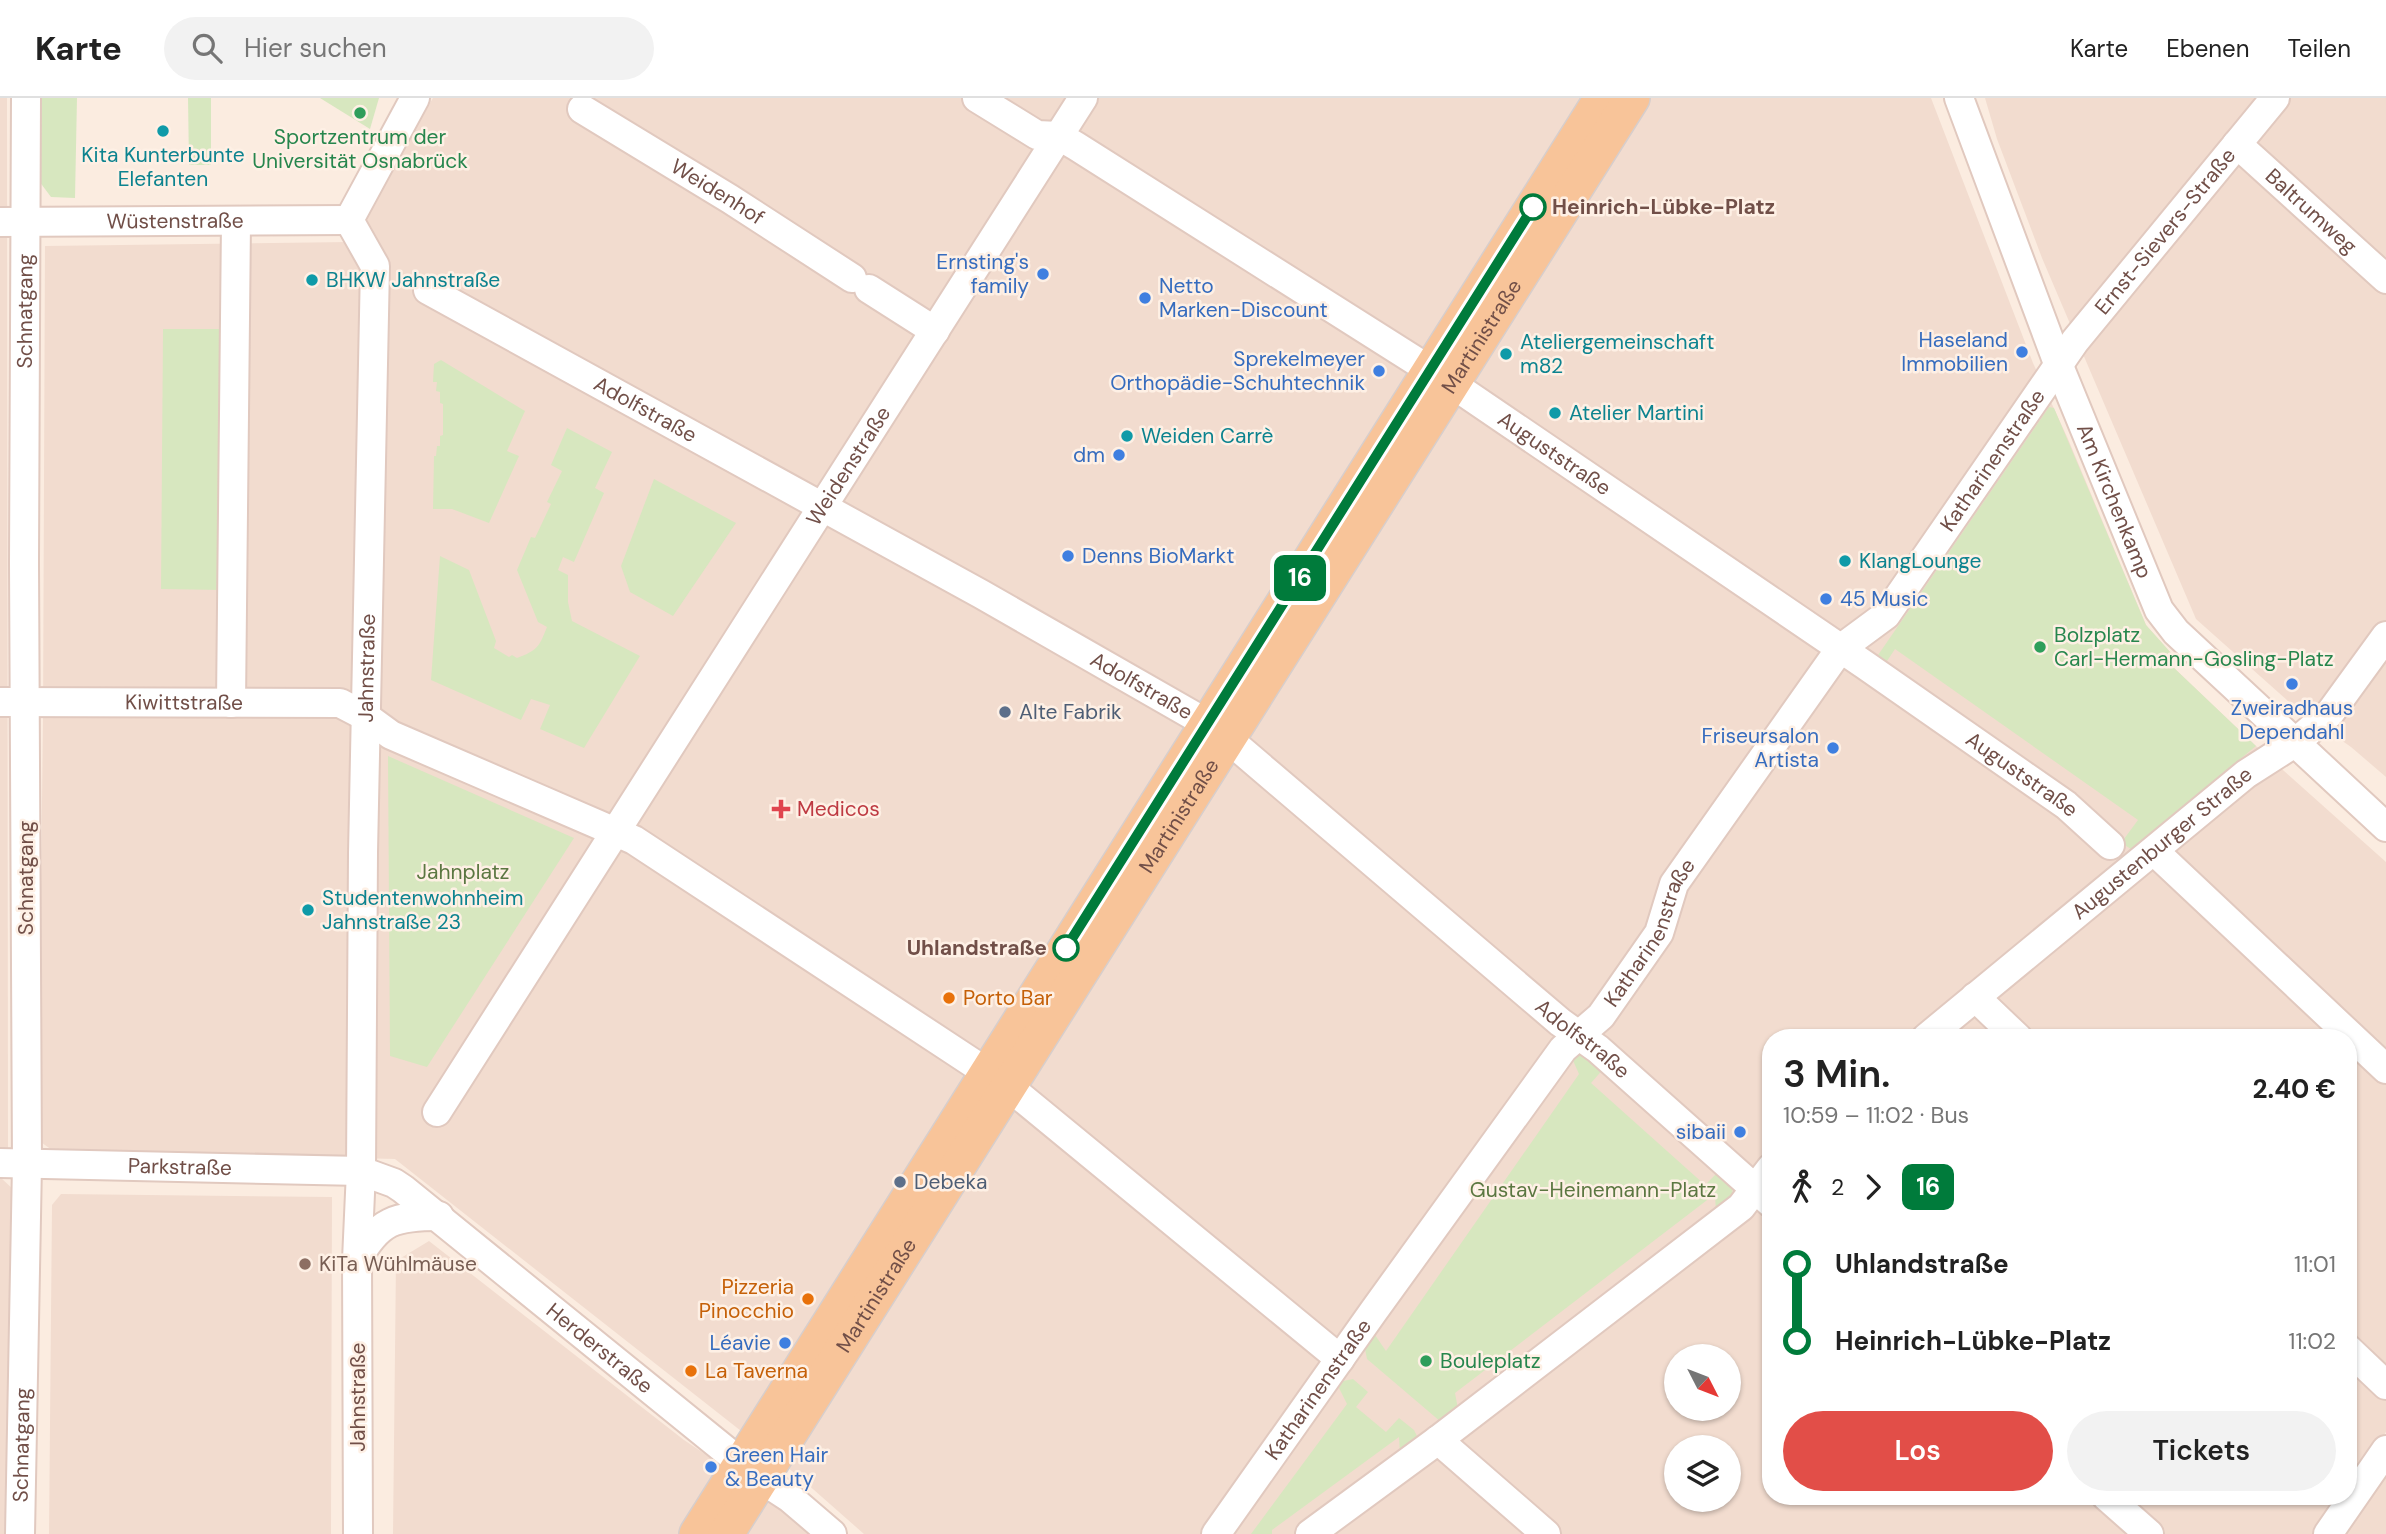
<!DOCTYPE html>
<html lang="de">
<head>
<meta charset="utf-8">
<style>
	:root { --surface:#fff; --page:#f2f2f2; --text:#222; --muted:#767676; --line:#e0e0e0; --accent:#e24e48 }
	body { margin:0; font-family:"DM Sans",sans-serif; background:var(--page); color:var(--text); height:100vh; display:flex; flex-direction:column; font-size:26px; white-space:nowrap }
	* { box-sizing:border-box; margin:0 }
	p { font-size:23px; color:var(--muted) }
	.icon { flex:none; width:38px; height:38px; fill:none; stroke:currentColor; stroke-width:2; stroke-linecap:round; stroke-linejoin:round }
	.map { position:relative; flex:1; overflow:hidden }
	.details { position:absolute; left:1762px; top:931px; width:595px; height:476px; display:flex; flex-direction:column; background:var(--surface); border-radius:28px; box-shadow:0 2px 5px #0004 }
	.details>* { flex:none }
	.badge { padding:0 14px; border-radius:10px; font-size:24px; line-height:46px }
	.needle { width:46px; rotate:132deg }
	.fabs { position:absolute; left:1664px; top:1246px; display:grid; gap:14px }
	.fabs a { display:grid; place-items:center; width:77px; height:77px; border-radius:50%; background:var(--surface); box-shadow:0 2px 5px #0004; font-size:35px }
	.map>.badge { position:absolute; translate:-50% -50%; box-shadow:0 0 0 4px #fff }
	.legs { display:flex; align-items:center; gap:10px; height:77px; padding:0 21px; font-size:23px }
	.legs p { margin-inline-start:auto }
	.summary { display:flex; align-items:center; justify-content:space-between; height:119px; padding:0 21px }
	h1 { font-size:38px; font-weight:600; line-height:52px }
	.button { display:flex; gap:14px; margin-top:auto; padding:14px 21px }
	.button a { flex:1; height:80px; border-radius:42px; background:var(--accent); color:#fff; font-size:28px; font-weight:600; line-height:80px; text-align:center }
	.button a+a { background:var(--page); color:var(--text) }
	ul { padding:0 21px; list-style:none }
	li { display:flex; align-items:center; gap:24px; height:77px; font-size:26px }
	li i { display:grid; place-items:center; width:10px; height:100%; margin:0 9px; background:currentColor }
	li i::after { content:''; width:18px; height:18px; margin:-9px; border:5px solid; border-radius:50%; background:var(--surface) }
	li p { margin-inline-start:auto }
	li:first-child i { background:linear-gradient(#0000 50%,currentColor 0) }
	li:last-child i { background:linear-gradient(currentColor 50%,#0000 0) }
	header { display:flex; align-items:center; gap:42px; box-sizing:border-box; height:98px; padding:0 35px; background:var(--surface); border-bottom:2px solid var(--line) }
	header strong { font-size:33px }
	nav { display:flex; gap:38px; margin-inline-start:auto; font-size:24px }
	.search { width:490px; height:63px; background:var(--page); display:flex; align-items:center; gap:18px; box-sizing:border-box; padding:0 24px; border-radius:38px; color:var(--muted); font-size:26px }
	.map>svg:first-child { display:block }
	.residential { fill:#f2dccf; fill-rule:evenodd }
	.green { fill:#d7e7bf }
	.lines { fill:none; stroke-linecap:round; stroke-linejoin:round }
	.minor-casing { stroke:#e1c9bf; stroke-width:32 }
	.major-casing { stroke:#d7cecc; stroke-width:38 }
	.minor { stroke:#fff; stroke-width:28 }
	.major { stroke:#f8c499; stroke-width:35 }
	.line-1-casing { stroke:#fff; stroke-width:16 }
	.line-1 { stroke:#007b3b; stroke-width:10 }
	.leisure-dot { fill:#2e9e5b; stroke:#fef0e5; stroke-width:2.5 }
	.culture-dot { fill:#0f9aa8; stroke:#fef0e5; stroke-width:2.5 }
	.stop-1-dot { fill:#fff; stroke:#007b3b; stroke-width:3.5 }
	.shop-dot { fill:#3f7fe0; stroke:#fef0e5; stroke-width:2.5 }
	.service-dot { fill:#5c6f8a; stroke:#fef0e5; stroke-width:2.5 }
	.health-dot { fill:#e0444e; stroke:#fef0e5; stroke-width:2.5 }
	.food-dot { fill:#e8710a; stroke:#fef0e5; stroke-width:2.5 }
	.education-dot { fill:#8d6e63; stroke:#fef0e5; stroke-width:2.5 }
	.labels { text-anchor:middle; stroke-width:5; stroke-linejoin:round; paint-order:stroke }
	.leisure-label { font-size:21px; fill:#27864d; stroke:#fef0e5; text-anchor:start }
	.culture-label { font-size:21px; fill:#0d838f; stroke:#fef0e5; text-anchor:start }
	.street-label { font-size:21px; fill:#714f48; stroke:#fef0e5 }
	.stop-label { font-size:21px; font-weight:bold; fill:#714f48; stroke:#fef0e5; text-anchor:start }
	.shop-label { font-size:21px; fill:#366cbe; stroke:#fef0e5; text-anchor:end }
	.service-label { font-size:21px; fill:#4e5e75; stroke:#fef0e5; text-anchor:start }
	.health-label { font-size:21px; fill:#be3a42; stroke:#fef0e5; text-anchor:start }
	.park-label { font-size:21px; fill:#5b7741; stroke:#fef0e5 }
	.food-label { font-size:21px; fill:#c56008; stroke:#fef0e5; text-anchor:start }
	.education-label { font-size:21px; fill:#785e54; stroke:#fef0e5; text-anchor:start }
</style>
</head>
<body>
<header>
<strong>Karte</strong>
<div class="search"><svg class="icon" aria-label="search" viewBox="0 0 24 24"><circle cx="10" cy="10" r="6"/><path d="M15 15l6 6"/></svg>Hier suchen</div>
<nav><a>Karte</a><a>Ebenen</a><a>Teilen</a></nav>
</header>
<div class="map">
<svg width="2386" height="1436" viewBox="0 0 2386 1436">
	<rect width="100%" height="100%" fill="#fbece0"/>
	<!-- residential -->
	<g class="residential">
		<polygon points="0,0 7,0 8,1050 0,1050"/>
		<path d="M433,0H1931L2033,265L2068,341L2146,527L2171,555L2173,569L2256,648L2386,764V1334L2349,1388L2348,940H1771V1398H2341L2315,1436H864L797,1377L395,1061L52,1052L38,1042L43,621L45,148L349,144ZM1676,1258H1729V1311H1676ZM1676,1349H1729V1402H1676Z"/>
		<polygon points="1985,0 2386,0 2386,679 2351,649 2297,611 2196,521 2042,160 1997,41"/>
		<polygon points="0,1079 17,1095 5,1436 0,1436"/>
		<polygon points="61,1096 332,1099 331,1436 49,1436 52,1107"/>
		<polygon points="429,1143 684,1342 747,1384 814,1436 393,1436 396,1163"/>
		<polygon points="2386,1378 2386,1436 2346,1436"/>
	</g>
	<!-- green -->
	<g class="green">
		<polygon points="38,0 77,0 75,100 51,99 39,83"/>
		<polygon points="188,0 211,0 211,67 189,67"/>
		<polygon points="320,0 379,0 370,31"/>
		<polygon points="163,231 224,231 222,492 161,491"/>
		<polygon points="441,262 525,313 507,353 519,358 489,425 452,411 433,411 434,358 436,358 437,348 440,348 440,338 443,337 443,306 440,305 440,294 436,293 437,284 433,284 434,266"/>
		<polygon points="2049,309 2054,310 2146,527 2171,555 2173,569 2256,648 2131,751 2121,745 2138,722 1895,551 1883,569 1876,560"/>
		<path d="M567,330L612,354L595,390L604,395L574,464L563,459L558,472L568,477V504L572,523L640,558L584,650L540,631L550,607L531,601L521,622L431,582L440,458L469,472L496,543L494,550L509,559L512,557L517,560C538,552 539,549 547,529L538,524L517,472L531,439L535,440L551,406L547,404L562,373L551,367Z"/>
		<polygon points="654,381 736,425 673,518 630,494 621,468"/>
		<polygon points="388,658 574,740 427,969 390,958"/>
		<polygon points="1582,953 1605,969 1591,985 1705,1087 1720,1072 1731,1085 1733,1097 1726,1109 1716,1116 1715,1096 1455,1295 1458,1311 1441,1324 1367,1261 1365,1251 1375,1237 1386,1253 1579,976 1571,958"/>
		<polygon points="1353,1281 1368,1294 1356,1309 1386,1334 1399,1320 1414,1332 1417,1338 1415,1345 1400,1356 1399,1339 1272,1432 1272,1436 1251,1436 1347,1306 1339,1290 1343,1283"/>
	</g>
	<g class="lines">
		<defs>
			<g id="minor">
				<path id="s1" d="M977,0L1037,37L1059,38L1076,48L1452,286L1865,567L2066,707L2110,747"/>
				<path id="s2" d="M1959,0L2059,268L2159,512L2176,534L2386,729"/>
				<path id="s3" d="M582,11L730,101L852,180"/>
				<path id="s4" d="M2237,46L2386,181"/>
				<path id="s5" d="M0,124L349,122"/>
				<polyline points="869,191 935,233"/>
				<path id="s6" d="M428,192L981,496L1208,626L1228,641L1560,924L1598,951L1771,1105"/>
				<path id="s7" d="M0,604L340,605L365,618L391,637L634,742L988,975L1009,989L1340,1261"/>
				<polyline points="231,605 236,124"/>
				<polyline points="2154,753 2386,971"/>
				<polyline points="1975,899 2018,940"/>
				<path id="s8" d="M1926,940L2246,676L2296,644L2330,615L2386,538"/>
				<path id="s9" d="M437,1014C650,674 869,339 1083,0"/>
				<path id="s10" d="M0,1065L361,1073L394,1085L403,1091L761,1381L790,1400L832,1436"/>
				<path d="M357,1162C379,1122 395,1118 439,1118"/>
				<polyline points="2348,1251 2386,1287"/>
				<polyline points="1438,1342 1546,1436"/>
				<polyline points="2106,1398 2149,1436"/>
				<path id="s11" d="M20,1436L27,1066L24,465L26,0"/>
				<path id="s12" d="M358,1436L357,1162L361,1073L363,755L375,168L349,122L415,0"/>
				<path id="s13" d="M1216,1436L1373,1214L1563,951L1601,918L1659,835L1674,786L1840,551L1886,517L2075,243L2275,0"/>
				<polyline points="1310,1436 1438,1342 1741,1109 1771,1070"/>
				<polyline points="2328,1436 2386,1352"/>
			</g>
			<g id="major">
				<polyline points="697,1436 1602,0"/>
				<path id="s14" d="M726,1436L1632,0"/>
			</g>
		</defs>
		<!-- minor casing -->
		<use href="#minor" class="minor-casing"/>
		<!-- major casing -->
		<use href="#major" class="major-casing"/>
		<!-- minor -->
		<use href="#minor" class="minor"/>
		<!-- major -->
		<use href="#major" class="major"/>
	</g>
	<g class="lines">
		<defs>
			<polyline id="line-1" points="1066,850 1533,109"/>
		</defs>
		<!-- line-1 casing -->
		<use href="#line-1" class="line-1-casing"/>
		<!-- line-1 -->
		<use href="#line-1" class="line-1"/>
	</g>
	<!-- markers -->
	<g class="leisure-dot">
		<circle cx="360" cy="15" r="7"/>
		<circle cx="2040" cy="549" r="7"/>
		<circle cx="1426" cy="1263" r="7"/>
	</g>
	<g class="culture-dot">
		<circle cx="163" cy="33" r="7"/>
		<circle cx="312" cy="182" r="7"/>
		<circle cx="1506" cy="256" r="7"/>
		<circle cx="1555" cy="315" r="7"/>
		<circle cx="1127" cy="338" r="7"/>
		<circle cx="1845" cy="463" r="7"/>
		<circle cx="308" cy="812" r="7"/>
	</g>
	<g class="stop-1-dot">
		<circle cx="1533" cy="109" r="12"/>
		<circle cx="1066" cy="850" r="12"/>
	</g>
	<g class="shop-dot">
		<circle cx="1043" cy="176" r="7"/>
		<circle cx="1145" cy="200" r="7"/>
		<circle cx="2022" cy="254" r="7"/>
		<circle cx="1379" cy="273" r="7"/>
		<circle cx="1119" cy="357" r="7"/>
		<circle cx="1068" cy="458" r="7"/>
		<circle cx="1826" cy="501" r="7"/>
		<circle cx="2292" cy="586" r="7"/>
		<circle cx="1833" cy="650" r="7"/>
		<circle cx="1740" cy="1034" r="7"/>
		<circle cx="785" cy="1245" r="7"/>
		<circle cx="711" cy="1369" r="7"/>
	</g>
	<g class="service-dot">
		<circle cx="1005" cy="614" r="7"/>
		<circle cx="900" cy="1084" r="7"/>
	</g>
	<path class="health-dot" d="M777.5 700.5h7v7h7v7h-7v7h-7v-7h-7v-7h7z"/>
	<g class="food-dot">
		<circle cx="949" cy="900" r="7"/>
		<circle cx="808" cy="1201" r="7"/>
		<circle cx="691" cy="1273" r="7"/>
	</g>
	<circle class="education-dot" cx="305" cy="1166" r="7"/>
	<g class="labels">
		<!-- leisure labels -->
		<g class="leisure-label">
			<text x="360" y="46" text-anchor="middle">Sportzentrum der<tspan x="360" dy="24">Universität Osnabrück</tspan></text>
			<text x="2054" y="544">Bolzplatz<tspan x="2054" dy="24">Carl-Hermann-Gosling-Platz</tspan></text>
			<text x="1440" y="1270">Bouleplatz</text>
		</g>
		<!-- culture labels -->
		<g class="culture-label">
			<text x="163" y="64" text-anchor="middle">Kita Kunterbunte<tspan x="163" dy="24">Elefanten</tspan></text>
			<text x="326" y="189">BHKW Jahnstraße</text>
			<text x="1520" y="251">Ateliergemeinschaft<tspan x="1520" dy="24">m82</tspan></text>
			<text x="1569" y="322">Atelier Martini</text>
			<text x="1141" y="345">Weiden Carrè</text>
			<text x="1859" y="470">KlangLounge</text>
			<text x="322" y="807">Studentenwohnheim<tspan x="322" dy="24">Jahnstraße 23</tspan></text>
		</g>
		<!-- street labels -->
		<g class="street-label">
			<text dy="7" stroke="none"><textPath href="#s3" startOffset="159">Weidenhof</textPath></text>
			<text dy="7" stroke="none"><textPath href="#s4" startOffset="100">Baltrumweg</textPath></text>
			<text dy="7" stroke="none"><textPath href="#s5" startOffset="175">Wüstenstraße</textPath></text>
			<text dy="7" stroke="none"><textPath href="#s13" startOffset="1619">Ernst-Sievers-Straße</textPath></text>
			<text dy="7" stroke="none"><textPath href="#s11" startOffset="1223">Schnatgang</textPath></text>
			<text dy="7" stroke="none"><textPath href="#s14" startOffset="1416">Martinistraße</textPath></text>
			<text dy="7" stroke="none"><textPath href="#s6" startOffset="248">Adolfstraße</textPath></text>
			<text dy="7" stroke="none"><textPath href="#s1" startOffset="681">Auguststraße</textPath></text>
			<text dy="7" stroke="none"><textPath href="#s13" startOffset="1332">Katharinenstraße</textPath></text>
			<text dy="7" stroke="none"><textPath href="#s9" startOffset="766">Weidenstraße</textPath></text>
			<text dy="7" stroke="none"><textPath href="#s2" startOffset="432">Am Kirchenkamp</textPath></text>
			<text dy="7" stroke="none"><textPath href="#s12" startOffset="866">Jahnstraße</textPath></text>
			<text dy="7" stroke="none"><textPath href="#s6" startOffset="816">Adolfstraße</textPath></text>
			<text dy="7" stroke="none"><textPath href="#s7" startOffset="184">Kiwittstraße</textPath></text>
			<text dy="7" stroke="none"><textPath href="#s1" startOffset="1248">Auguststraße</textPath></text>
			<text dy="7" stroke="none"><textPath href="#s14" startOffset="849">Martinistraße</textPath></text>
			<text dy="7" stroke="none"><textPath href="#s8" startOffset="306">Augustenburger Straße</textPath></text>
			<text transform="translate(26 780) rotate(-90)" y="7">Schnatgang</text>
			<text dy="7" stroke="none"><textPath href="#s13" startOffset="744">Katharinenstraße</textPath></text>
			<text dy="7" stroke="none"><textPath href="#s6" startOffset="1382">Adolfstraße</textPath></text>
			<text dy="7" stroke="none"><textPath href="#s10" startOffset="180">Parkstraße</textPath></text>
			<text dy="7" stroke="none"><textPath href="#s14" startOffset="282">Martinistraße</textPath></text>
			<text dy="7" stroke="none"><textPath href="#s10" startOffset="660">Herderstraße</textPath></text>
			<text dy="7" stroke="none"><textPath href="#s13" startOffset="177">Katharinenstraße</textPath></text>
			<text transform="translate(358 1299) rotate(-90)" y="7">Jahnstraße</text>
			<text dy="7" stroke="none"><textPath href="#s11" startOffset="89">Schnatgang</textPath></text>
		</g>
		<!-- stop labels -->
		<g class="stop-label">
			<text x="1552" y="116">Heinrich-Lübke-Platz</text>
			<text x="1047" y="857" text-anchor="end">Uhlandstraße</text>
		</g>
		<!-- shop labels -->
		<g class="shop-label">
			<text x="1029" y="171">Ernsting's<tspan x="1029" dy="24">family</tspan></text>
			<text x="1159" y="195" text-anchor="start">Netto<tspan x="1159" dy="24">Marken-Discount</tspan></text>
			<text x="2008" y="249">Haseland<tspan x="2008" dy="24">Immobilien</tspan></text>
			<text x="1365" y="268">Sprekelmeyer<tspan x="1365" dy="24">Orthopädie-Schuhtechnik</tspan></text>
			<text x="1105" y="364">dm</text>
			<text x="1082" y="465" text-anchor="start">Denns BioMarkt</text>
			<text x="1840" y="508" text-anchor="start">45 Music</text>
			<text x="2292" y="617" text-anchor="middle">Zweiradhaus<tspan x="2292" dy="24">Dependahl</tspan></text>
			<text x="1819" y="645">Friseursalon<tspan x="1819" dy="24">Artista</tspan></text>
			<text x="1726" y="1041">sibaii</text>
			<text x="771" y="1252">Léavie</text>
			<text x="725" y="1364" text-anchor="start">Green Hair<tspan x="725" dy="24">&amp; Beauty</tspan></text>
		</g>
		<!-- service labels -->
		<g class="service-label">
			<text x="1019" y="621">Alte Fabrik</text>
			<text x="914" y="1091">Debeka</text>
		</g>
		<!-- health labels -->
		<g class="health-label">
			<text x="797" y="718">Medicos</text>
		</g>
		<!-- park labels -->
		<g class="park-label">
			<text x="463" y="781">Jahnplatz</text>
			<text x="1593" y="1099">Gustav-Heinemann-Platz</text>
		</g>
		<!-- food labels -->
		<g class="food-label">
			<text x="963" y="907">Porto Bar</text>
			<text x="794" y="1196" text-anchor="end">Pizzeria<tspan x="794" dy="24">Pinocchio</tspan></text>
			<text x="705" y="1280">La Taverna</text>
		</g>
		<!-- education labels -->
		<g class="education-label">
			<text x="319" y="1173">KiTa Wühlmäuse</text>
		</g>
	</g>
</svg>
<div class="fabs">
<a><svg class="needle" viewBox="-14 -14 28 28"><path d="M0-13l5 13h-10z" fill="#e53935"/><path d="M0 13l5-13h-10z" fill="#767676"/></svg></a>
<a><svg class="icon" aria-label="layers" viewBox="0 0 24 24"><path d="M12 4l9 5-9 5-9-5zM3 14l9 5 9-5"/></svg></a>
</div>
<b class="badge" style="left:1300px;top:480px;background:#007b3b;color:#fff">16</b>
<section class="details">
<div class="summary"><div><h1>3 Min.</h1><p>10:59 – 11:02 · Bus</p></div><b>2.40 €</b></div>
<div class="legs"><svg class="icon" aria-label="walk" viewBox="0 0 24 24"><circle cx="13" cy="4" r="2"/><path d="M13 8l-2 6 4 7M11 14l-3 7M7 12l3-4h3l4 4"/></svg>2<svg class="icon" aria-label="forward" viewBox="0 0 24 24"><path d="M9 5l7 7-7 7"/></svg><b class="badge" style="background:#007b3b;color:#fff">16</b></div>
<ul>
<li><i style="color:#007b3b"></i><b>Uhlandstraße</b><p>11:01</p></li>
<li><i style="color:#007b3b"></i><b>Heinrich-Lübke-Platz</b><p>11:02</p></li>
</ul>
<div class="button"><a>Los</a><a>Tickets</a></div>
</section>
</div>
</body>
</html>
